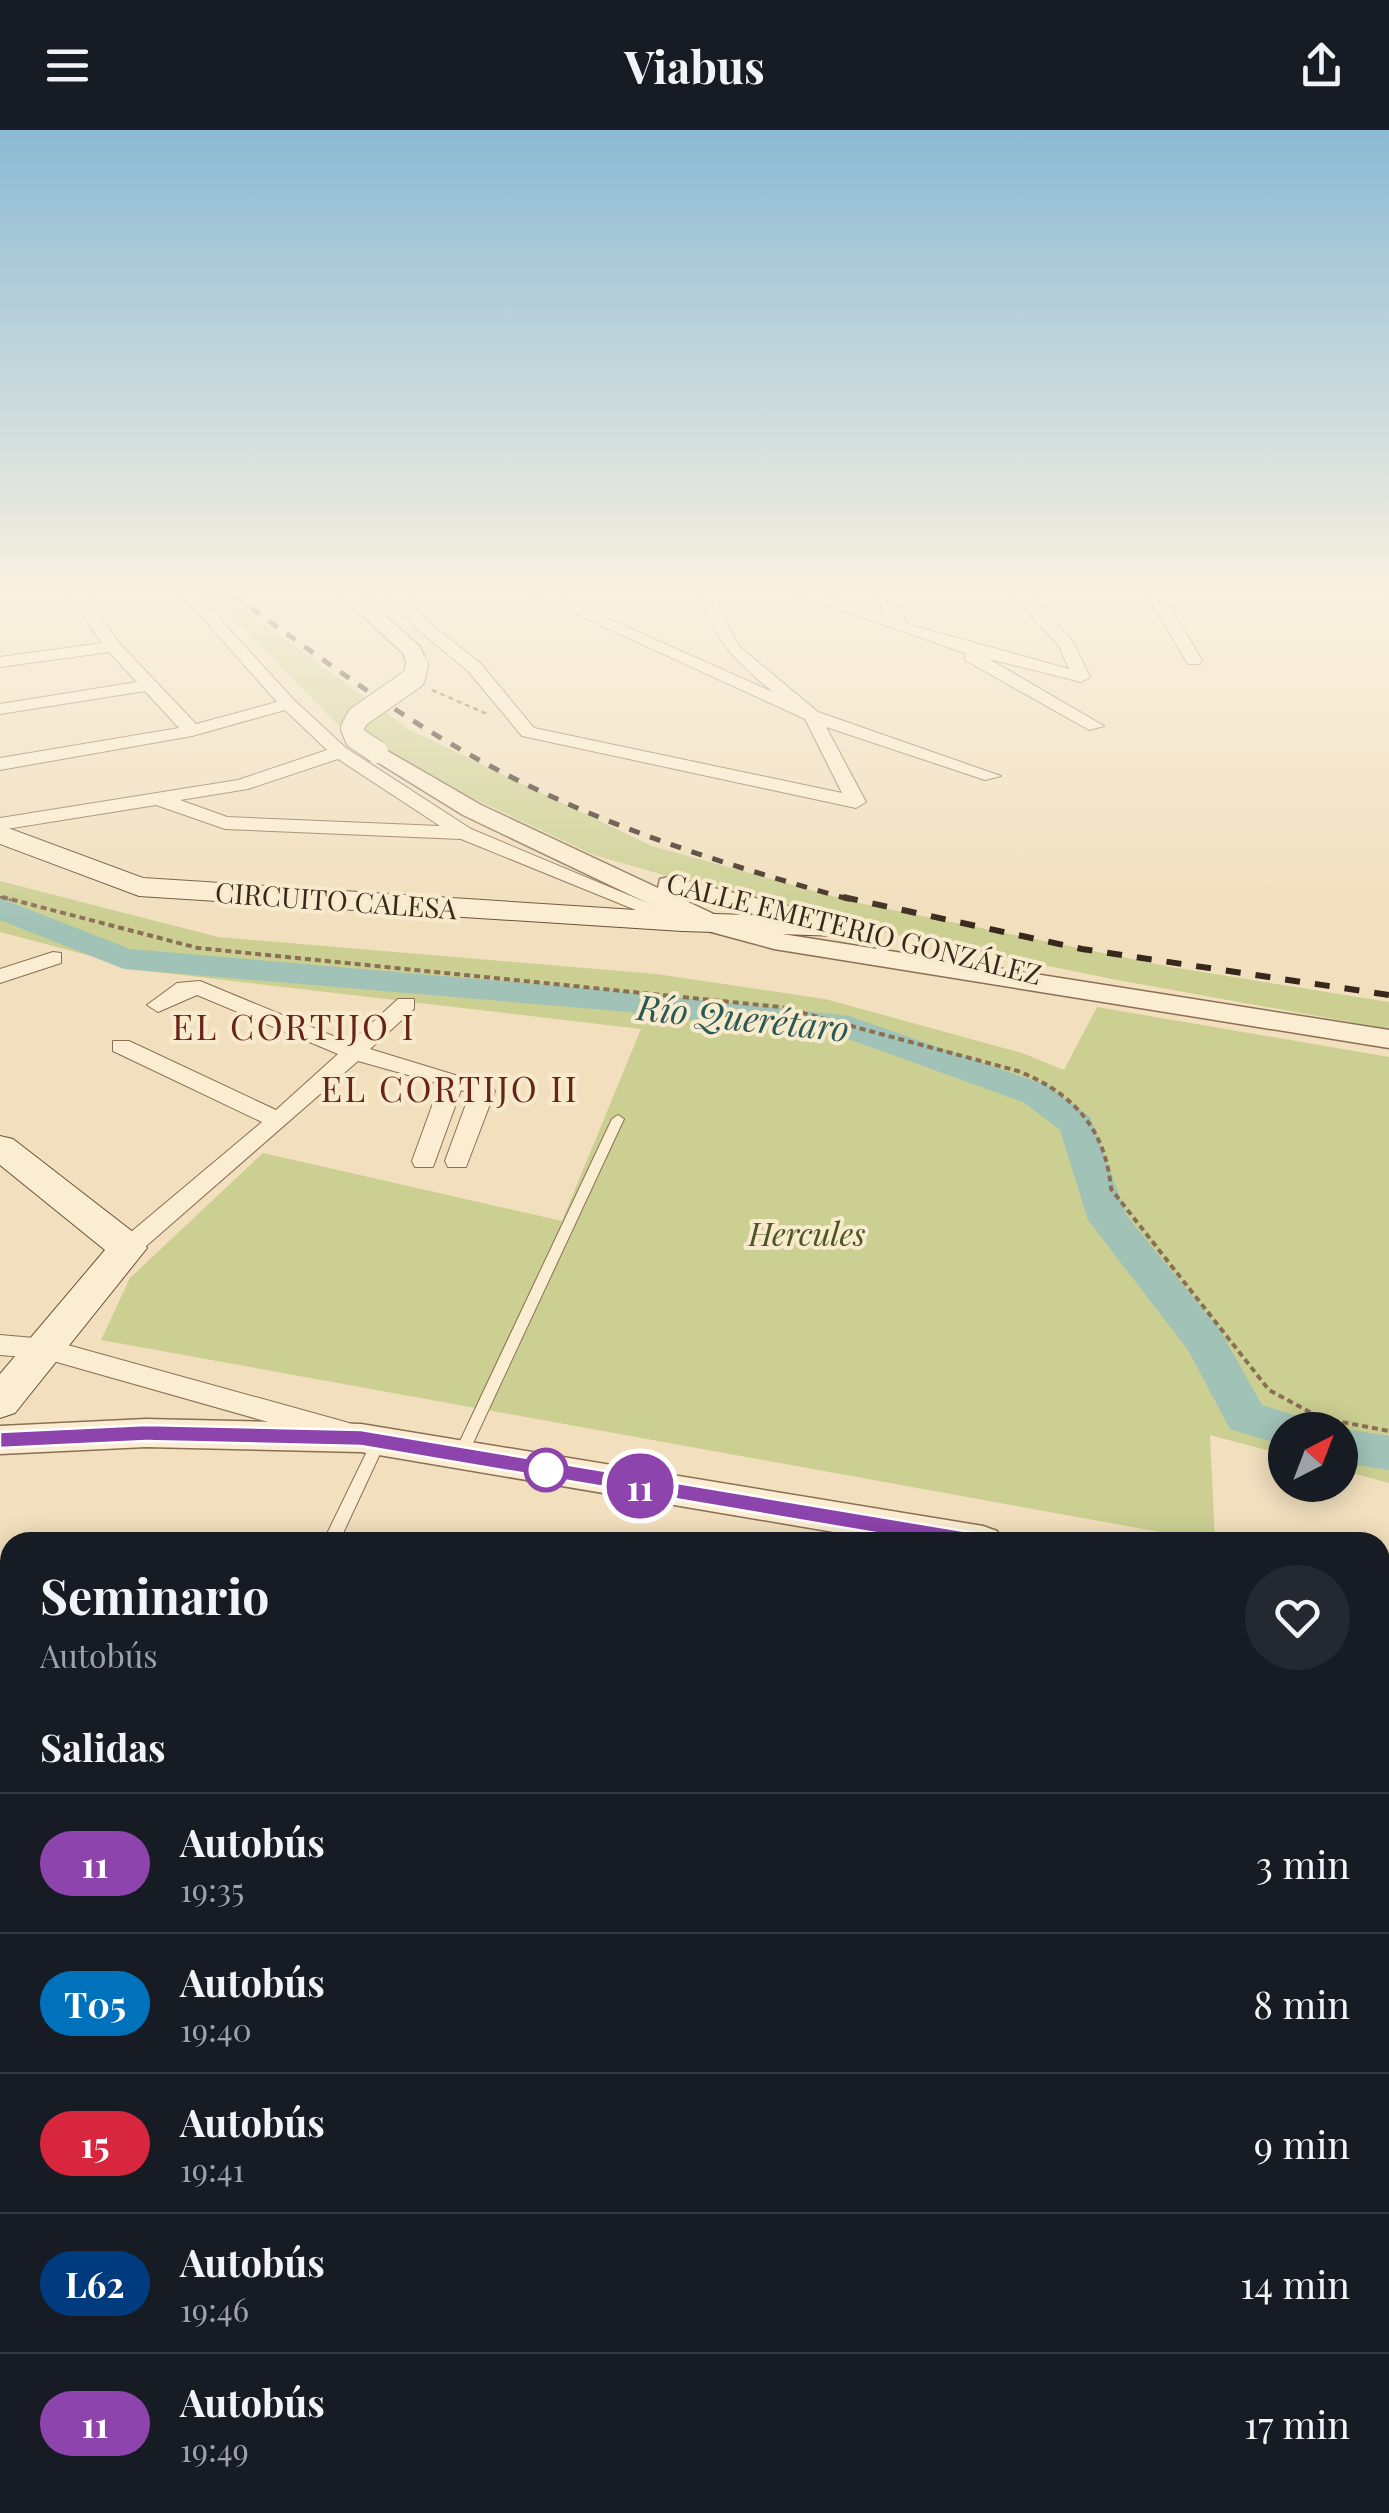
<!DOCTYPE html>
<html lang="es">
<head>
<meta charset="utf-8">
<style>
	:root { --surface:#171b24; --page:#242831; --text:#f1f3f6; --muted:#9ea1a6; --line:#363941 }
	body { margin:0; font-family:"Playfair Display",serif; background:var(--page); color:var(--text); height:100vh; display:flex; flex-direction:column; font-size:38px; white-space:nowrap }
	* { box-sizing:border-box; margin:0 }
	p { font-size:32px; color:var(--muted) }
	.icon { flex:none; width:55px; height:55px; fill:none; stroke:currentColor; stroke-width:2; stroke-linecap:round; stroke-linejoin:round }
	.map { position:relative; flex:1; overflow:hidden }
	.details { position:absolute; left:0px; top:1402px; width:1390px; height:982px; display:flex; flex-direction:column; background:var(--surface); border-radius:30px 30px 0 0; box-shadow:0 5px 25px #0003 }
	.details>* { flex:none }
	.badge { padding:0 20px; border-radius:32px; font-size:35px; line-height:65px }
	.needle { width:65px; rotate:42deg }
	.buttons { position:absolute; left:1268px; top:1282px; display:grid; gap:20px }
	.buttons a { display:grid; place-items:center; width:90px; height:90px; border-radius:50%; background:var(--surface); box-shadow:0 5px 25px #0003; font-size:50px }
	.map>.badge { position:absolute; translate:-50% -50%; box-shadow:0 0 0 5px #fff }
	h2 { padding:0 40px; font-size:38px; line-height:90px }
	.round { display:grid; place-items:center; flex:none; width:105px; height:105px; border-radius:52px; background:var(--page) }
	.summary { display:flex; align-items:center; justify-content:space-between; height:170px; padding:0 40px }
	h1 { font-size:48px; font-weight:700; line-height:75px }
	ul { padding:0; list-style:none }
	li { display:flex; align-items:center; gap:30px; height:140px; padding:0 40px; border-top:2px solid var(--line) }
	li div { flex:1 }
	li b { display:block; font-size:38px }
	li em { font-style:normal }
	li .badge { min-width:110px; font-weight:700; text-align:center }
	header { display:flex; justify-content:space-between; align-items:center; height:130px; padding:0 40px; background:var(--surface); font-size:45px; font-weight:700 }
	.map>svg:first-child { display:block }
	.green { fill:#cbcf91 }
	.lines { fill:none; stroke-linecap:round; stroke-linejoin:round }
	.river { fill:#a1c2b7; fill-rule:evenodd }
	.service-casing { stroke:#8a6f55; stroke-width:2 }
	.minor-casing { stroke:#8a6f55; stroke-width:2 }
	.tertiary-casing { stroke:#8a6f55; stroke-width:3 }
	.secondary-casing { stroke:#6c5038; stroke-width:2 }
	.path-far1 { stroke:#8a6f55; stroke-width:2.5; stroke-dasharray:5 4; stroke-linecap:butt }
	.path { stroke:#8a6f55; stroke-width:4; stroke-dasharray:6 4; stroke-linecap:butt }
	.service { fill:#fbedd1; fill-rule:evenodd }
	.minor { fill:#fbedd1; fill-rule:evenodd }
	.tertiary { fill:#fbedd1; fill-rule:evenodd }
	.secondary { fill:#fbedd1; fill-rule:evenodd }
	.rail-far1 { stroke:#38281b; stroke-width:5; stroke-dasharray:11 11; stroke-linecap:butt }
	.rail { stroke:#38281b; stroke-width:6; stroke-dasharray:15 15; stroke-linecap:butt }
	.tertiary-bridge-casing { stroke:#8a6f55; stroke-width:24; stroke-linecap:butt }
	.tertiary-bridge { stroke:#fbedd1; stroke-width:22 }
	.line { fill:#8e44ad; stroke:#fff; stroke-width:2.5 }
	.stop-dot { fill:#fff; stroke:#8e44ad; stroke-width:5 }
	.labels { text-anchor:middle; stroke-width:8; stroke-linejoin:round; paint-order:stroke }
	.far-street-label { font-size:28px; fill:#38281b; stroke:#f8eacd }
	.park-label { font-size:32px; font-style:italic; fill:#4b5620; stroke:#f8eacd }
	.water-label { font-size:35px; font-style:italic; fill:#295954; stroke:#f8eacd }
	.neighbourhood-label { font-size:35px; letter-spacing:2.5px; fill:#682417; stroke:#f8eacd }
</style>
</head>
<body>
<header><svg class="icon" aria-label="menu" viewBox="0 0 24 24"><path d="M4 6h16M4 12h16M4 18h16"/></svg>Viabus<svg class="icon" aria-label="share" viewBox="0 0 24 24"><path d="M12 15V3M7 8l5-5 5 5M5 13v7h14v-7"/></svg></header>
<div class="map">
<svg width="1389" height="2383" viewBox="0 0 1389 2383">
	<rect width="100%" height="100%" fill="#f1dfbd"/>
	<!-- green -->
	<g class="green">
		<polygon points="210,465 224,465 410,600 652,716 854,772 1171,837 1389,872 1389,899 1112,849 814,788 594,725 419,643 337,594"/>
		<polygon points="0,751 218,807 656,844 825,869 1022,923 1064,940 1097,877 1389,927 1389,1353 1340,1340 1340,1300 1285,1300 1285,1325 1210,1305 1215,1412 101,1210 130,1148 263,1023 562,1091 641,899 148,841 0,802"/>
		<polygon points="1380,1991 1389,1998 1389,2149 1380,2109"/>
	</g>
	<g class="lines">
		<!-- river -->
		<g class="river">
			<polygon points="0,768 130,819 618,861 849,886 1049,956 1090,987 1127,1086 1220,1200 1262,1275 1304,1288 1311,1300 1285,1300 1285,1316 1230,1299 1188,1220 1088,1090 1060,1000 1023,972 843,907 618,881 124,839 0,790"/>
			<polygon points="1340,1298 1389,1306 1389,1340 1340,1332 1340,1300 1333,1300"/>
		</g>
		<defs>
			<g id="service">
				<polygon points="618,985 624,989 467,1326 465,1330 455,1330 453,1326 612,989"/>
				<polygon points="379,1305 384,1307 386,1311 339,1412 323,1412 372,1311 374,1307"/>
			</g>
			<g id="minor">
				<path d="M69,465H85L119,513L196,594L277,572L182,465H198L294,570L346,618L471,699L693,792L689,796H675L461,709L225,699L156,675L0,700V688L238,650L327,620L285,580L192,606L0,640V628L179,598L145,561L0,584V574L137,552L109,522L0,537V527L102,513ZM338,629L440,696L227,687L180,670L248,659Z"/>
				<path d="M389,465H405L428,492L480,533L534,598L842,663L805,589L535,465H555L773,562C738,533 713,510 701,465H717L723,488L740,517L818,582L1001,646L985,650L826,597L866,672L856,678L522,606L468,541L416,498Z"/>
				<polygon points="798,465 820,465 887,488 875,465 891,465 907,494 1069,539 1059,516 1012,465 1028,465 1072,510 1090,547 1081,552 989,529 1104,596 1089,600 965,530 965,523"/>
				<polygon points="1147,465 1163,465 1202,530 1200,534 1188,534"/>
				<polygon points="53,822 61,823 61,833 0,853 0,839"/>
				<polygon points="200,851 350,913 398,869 414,869 414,879 370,919 491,956 495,961 466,1037 448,1037 445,1031 470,963 461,960 433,1037 415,1037 412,1031 440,954 358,931 137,1124 119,1124 115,1118 119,1112 262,992 113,921 113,911 129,911 276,980 338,924 197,865 158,882 147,875 177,853"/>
				<polygon points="0,1205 46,1209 342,1291 352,1294 357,1302 352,1310 342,1313 46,1229 0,1225"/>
				<polygon points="0,1458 10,1461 10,1489 0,1486"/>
				<polygon points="10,1558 10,1599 0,1603 0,1562"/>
				<polygon points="32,2375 85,2375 82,2383 29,2383"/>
				<polygon points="566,2375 612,2375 611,2383 565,2383"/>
			</g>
			<g id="tertiary">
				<polygon points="340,465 362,465 420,517 428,535 425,540 409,540 403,523"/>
				<polygon points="377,615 481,675 658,758 660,749 669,747 852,792 855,798 842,806 667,762 722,788 776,803 1389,900 1389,918 774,819 704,800 463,685 369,627 365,622"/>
				<polygon points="146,1289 361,1294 983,1396 997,1401 1003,1412 893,1412 361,1322 146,1317 0,1324 0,1296"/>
				<polygon points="1380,1473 1389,1476 1389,1510 1380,1507"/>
				<polygon points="1380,1845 1389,1847 1389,1895 1380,1893"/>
				<polygon points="1380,1965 1389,1969 1389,2024 1380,2020"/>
				<rect x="1380" y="2227" width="9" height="56"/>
				<rect x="1380" y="2304" width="9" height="58"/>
				<polygon points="763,2375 826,2375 822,2383 759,2383"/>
				<polygon points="907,2375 987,2375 983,2383 903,2383"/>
			</g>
			<g id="secondary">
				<polygon points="0,695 143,748 682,783 840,788 855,797 840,806 682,801 139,766 0,714"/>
				<polygon points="0,1006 13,1009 142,1109 147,1118 15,1283 0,1288 0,1244 105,1120 0,1035"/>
				<polygon points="0,1719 10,1720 10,1817 0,1816"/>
				<polygon points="1380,1813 1389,1814 1389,1868 1380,1867"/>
				<polygon points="1380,1883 1389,1885 1389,1943 1380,1941"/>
			</g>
		</defs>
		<!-- service casing -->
		<use href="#service" class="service-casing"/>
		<!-- minor casing -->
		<use href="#minor" class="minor-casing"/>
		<!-- tertiary casing -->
		<use href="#tertiary" class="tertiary-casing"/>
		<!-- secondary casing -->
		<use href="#secondary" class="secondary-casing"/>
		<!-- path-far1 -->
		<g class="path-far1">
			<polyline points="432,560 487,584"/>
			<polyline points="0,767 11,770"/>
		</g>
		<!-- path -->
		<path class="path" d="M2,767L198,818L781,877L1018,941C1073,963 1106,999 1111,1059L1269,1260L1321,1288L1389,1301"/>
		<!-- service -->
		<use href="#service" class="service"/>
		<!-- minor -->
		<use href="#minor" class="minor"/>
		<!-- tertiary -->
		<use href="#tertiary" class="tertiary"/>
		<!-- secondary -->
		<use href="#secondary" class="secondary"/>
		<!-- rail-far1 -->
		<path class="rail-far1" d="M233,465C314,523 393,583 481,631C597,695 725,735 852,770"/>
		<!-- rail -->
		<polyline class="rail" points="843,767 1082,819 1389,865"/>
		<defs>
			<polyline id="tertiary-bridge" points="377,622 356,608 352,598 358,587 414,548 417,535"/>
		</defs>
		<!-- tertiary-bridge casing -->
		<use href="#tertiary-bridge" class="tertiary-bridge-casing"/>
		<!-- tertiary-bridge -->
		<use href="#tertiary-bridge" class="tertiary-bridge"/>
	</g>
	<!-- sky -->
	<linearGradient id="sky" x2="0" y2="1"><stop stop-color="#8bbad4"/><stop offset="0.58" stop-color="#f9f1e1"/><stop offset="1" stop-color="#f9f1e1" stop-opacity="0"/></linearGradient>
	<rect width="1389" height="798" fill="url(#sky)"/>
	<!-- line -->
	<polygon class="line" points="146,1295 361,1300 982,1404 994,1412 982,1421 361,1316 146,1311 0,1318 0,1302"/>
	<!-- markers -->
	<circle class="stop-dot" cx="546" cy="1340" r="20"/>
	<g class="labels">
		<!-- far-street labels -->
		<g class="far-street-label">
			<text transform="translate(336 771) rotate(4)" y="10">CIRCUITO CALESA</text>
			<text transform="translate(854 799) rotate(14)" y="10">CALLE EMETERIO GONZÁLEZ</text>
		</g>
		<!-- park labels -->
		<g class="park-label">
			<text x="807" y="1116">Hercules</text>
		</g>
		<!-- water labels -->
		<g class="water-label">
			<text transform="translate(743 889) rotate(6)" y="12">Río Querétaro</text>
		</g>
		<!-- neighbourhood labels -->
		<g class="neighbourhood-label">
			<text x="294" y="910">EL CORTIJO I</text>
			<text x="450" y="972">EL CORTIJO II</text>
		</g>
	</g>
</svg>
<div class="buttons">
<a><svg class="needle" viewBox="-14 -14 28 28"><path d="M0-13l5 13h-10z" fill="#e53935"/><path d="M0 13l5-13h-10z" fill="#9ea1a6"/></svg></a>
</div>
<b class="badge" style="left:640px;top:1356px;background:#8e44ad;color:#fff">11</b>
<section class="details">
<div class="summary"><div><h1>Seminario</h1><p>Autobús</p></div><a class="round"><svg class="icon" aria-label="heart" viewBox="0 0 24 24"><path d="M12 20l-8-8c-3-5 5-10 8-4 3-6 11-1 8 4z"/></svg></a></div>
<h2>Salidas</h2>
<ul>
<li><span class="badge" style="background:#8e44ad;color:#fff">11</span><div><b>Autobús</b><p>19:35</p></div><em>3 min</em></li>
<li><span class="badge" style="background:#0072bc;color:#fff">T05</span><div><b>Autobús</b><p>19:40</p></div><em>8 min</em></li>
<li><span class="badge" style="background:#d7263d;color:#fff">15</span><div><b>Autobús</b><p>19:41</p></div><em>9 min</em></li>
<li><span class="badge" style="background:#003b80;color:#fff">L62</span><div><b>Autobús</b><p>19:46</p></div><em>14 min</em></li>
<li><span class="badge" style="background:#8e44ad;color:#fff">11</span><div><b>Autobús</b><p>19:49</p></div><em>17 min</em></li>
</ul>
</section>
</div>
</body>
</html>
